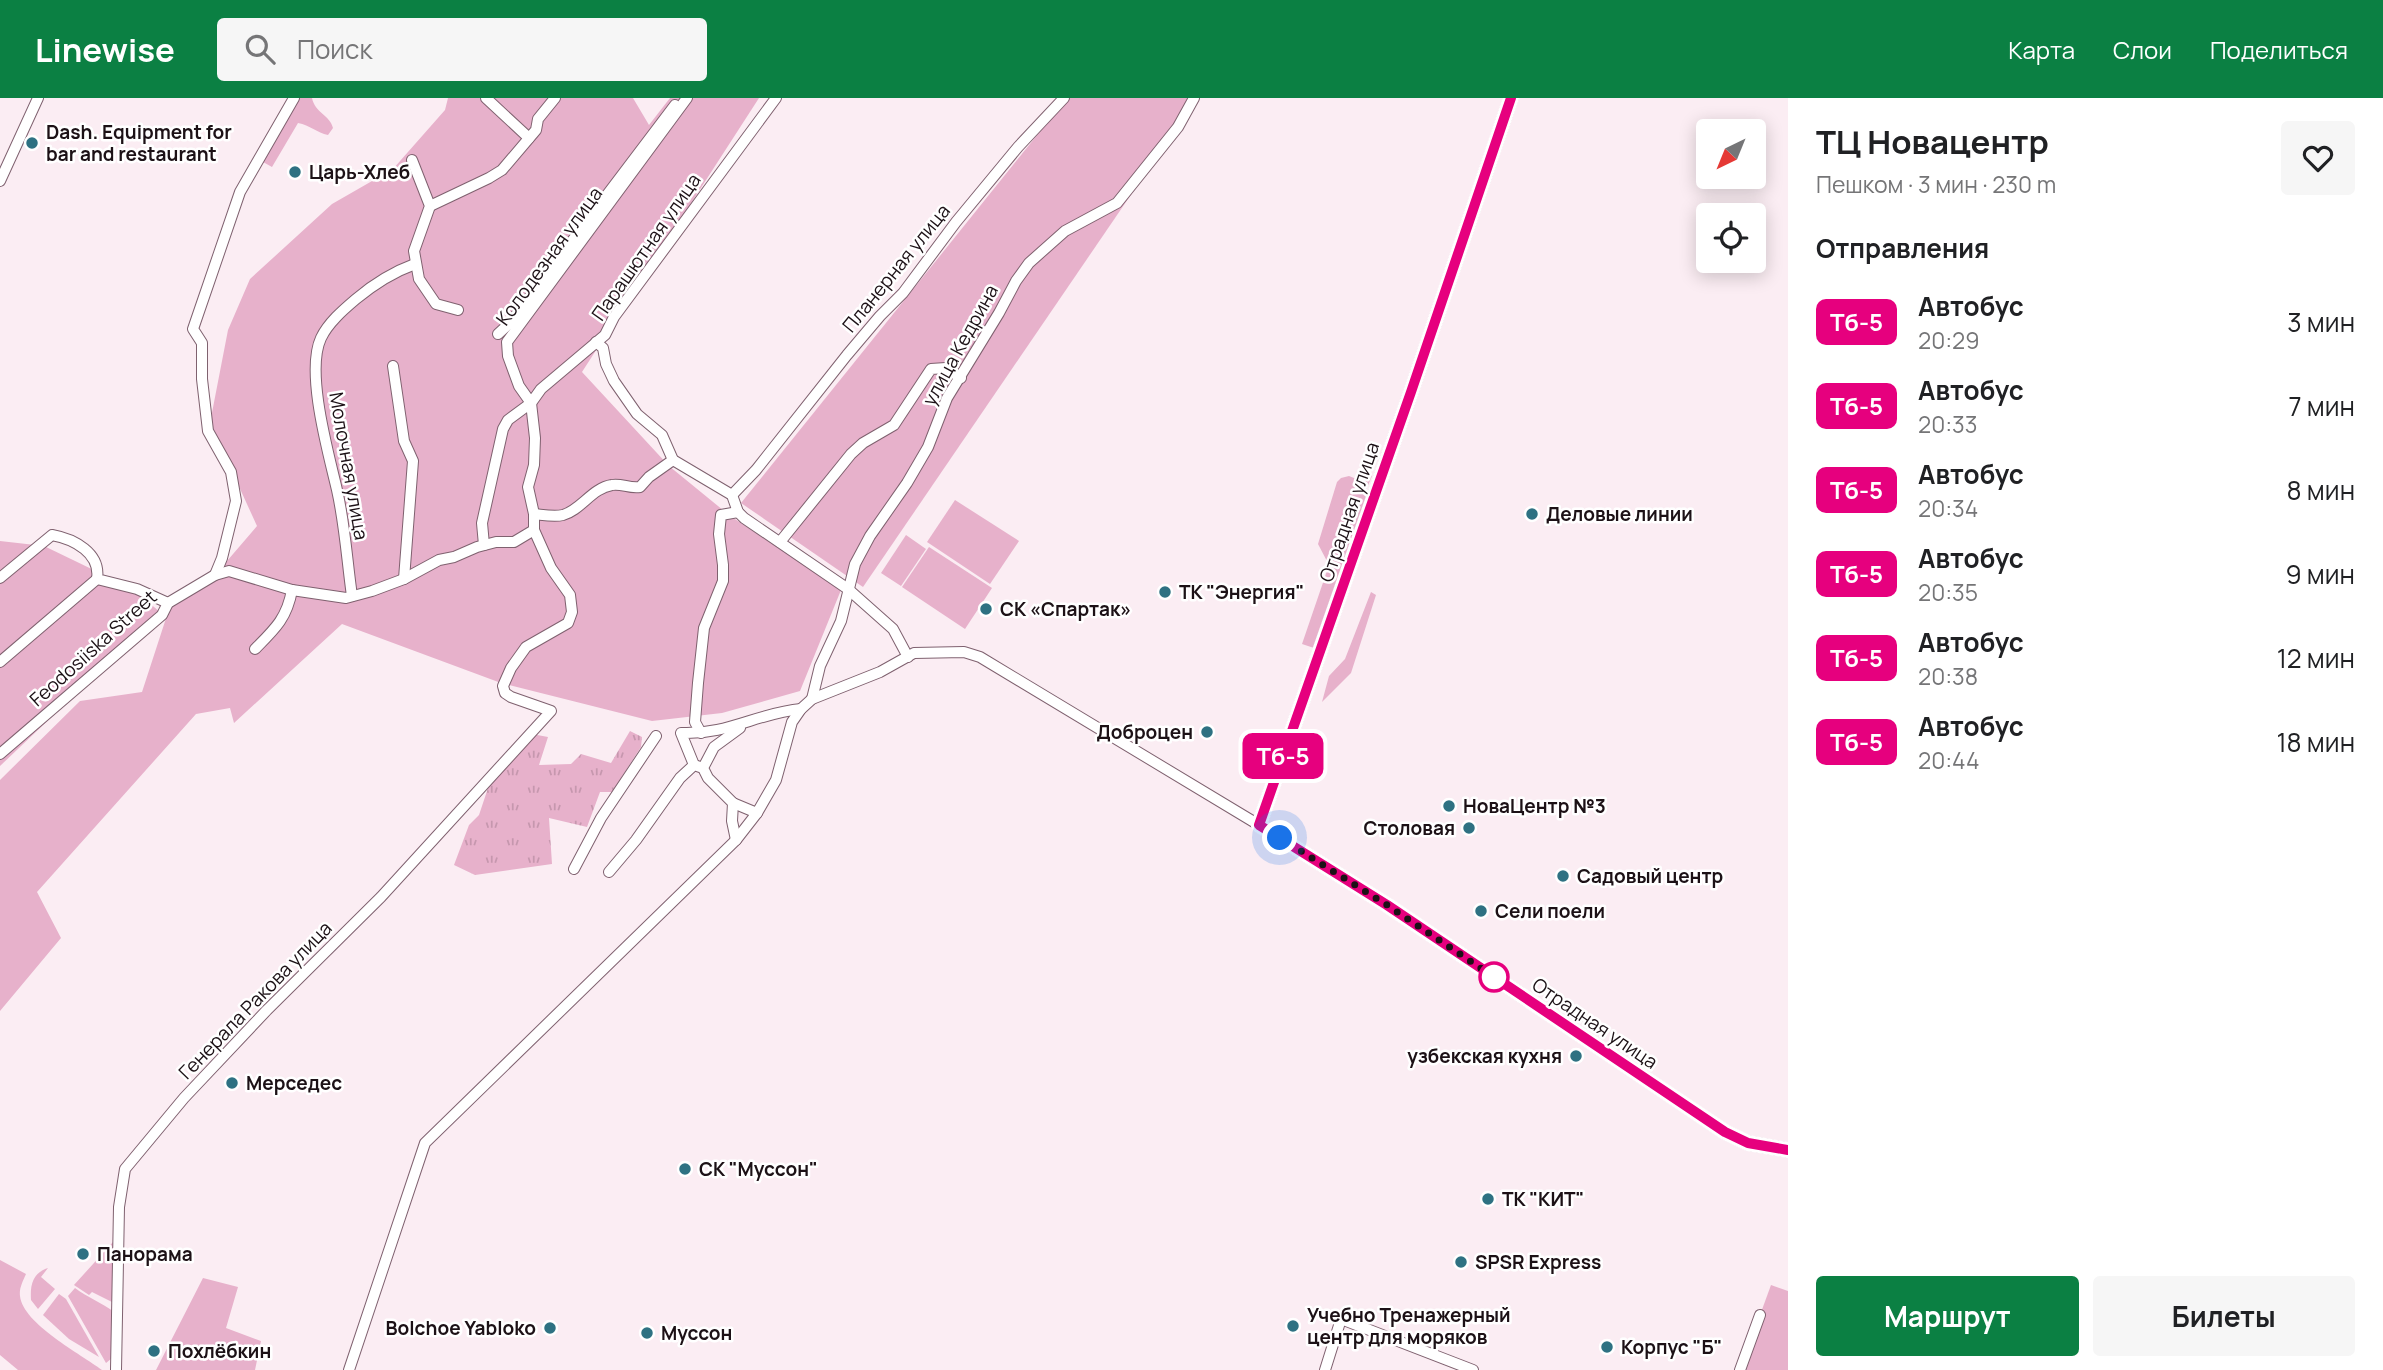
<!DOCTYPE html>
<html lang="ru">
<head>
<meta charset="utf-8">
<style>
	:root { --surface:#fff; --page:#f6f6f6; --text:#202124; --muted:#757577; --accent:#0b8043 }
	body { margin:0; font-family:Manrope,sans-serif; background:var(--page); color:var(--text); height:100vh; display:flex; flex-direction:column; font-size:26px; white-space:nowrap }
	* { box-sizing:border-box; margin:0 }
	p { font-size:23px; color:var(--muted) }
	.icon { flex:none; width:38px; height:38px; fill:none; stroke:currentColor; stroke-width:2; stroke-linecap:round; stroke-linejoin:round }
	.map { position:relative; flex:1; overflow:hidden }
	.drawer { display:flex; flex-direction:column; background:var(--surface); width:595px }
	.drawer>* { flex:none }
	.badge { padding:0 14px; border-radius:10px; font-size:24px; line-height:46px }
	.needle { width:46px; rotate:223deg }
	.controls { position:absolute; left:1696px; top:21px; display:grid; gap:14px }
	.controls a { display:grid; place-items:center; width:70px; height:70px; border-radius:7px; background:var(--surface); box-shadow:0 4px 18px #0003; font-size:35px }
	.you { position:absolute; width:35px; height:35px; margin:-18px; border:5px solid #fff; border-radius:50%; background:#1a73e8; box-shadow:0 0 0 10px #1a73e833 }
	.map>.badge { position:absolute; translate:-50% -50%; box-shadow:0 0 0 4px #fff }
	h2 { padding:0 28px; font-size:26px; line-height:63px }
	.round { display:grid; place-items:center; flex:none; width:74px; height:74px; border-radius:7px; background:var(--page) }
	.summary { display:flex; align-items:center; justify-content:space-between; height:119px; padding:0 28px }
	h1 { font-size:33px; font-weight:700; line-height:52px }
	.button { display:flex; gap:14px; margin-top:auto; padding:14px 28px }
	.button a { flex:1; height:80px; border-radius:7px; background:var(--accent); color:#fff; font-size:28px; font-weight:700; line-height:80px; text-align:center }
	.button a+a { background:var(--page); color:var(--text) }
	ul { padding:0; list-style:none }
	li { display:flex; align-items:center; gap:21px; height:84px; padding:0 28px }
	li div { flex:1 }
	li b { display:block; font-size:26px }
	li em { font-style:normal }
	li .badge { min-width:77px; font-weight:700; text-align:center }
	header { display:flex; align-items:center; gap:42px; box-sizing:border-box; height:98px; padding:0 35px; background:var(--accent); color:#fff }
	header strong { font-size:33px }
	nav { display:flex; gap:38px; margin-inline-start:auto; font-size:24px }
	.search { width:490px; height:63px; background:var(--page); display:flex; align-items:center; gap:18px; box-sizing:border-box; padding:0 24px; border-radius:7px; color:var(--muted); font-size:26px }
	main { display:flex; flex:1; min-height:0 }
	.map>svg:first-child { display:block }
	.green { fill:#e7b1cb }
	.park { fill:url(#park-tufts) }
	.lines { fill:none; stroke-linecap:round; stroke-linejoin:round }
	.minor-casing { stroke:#7f616f; stroke-width:12 }
	.major-casing { stroke:#86566e; stroke-width:15 }
	.minor { stroke:#fff; stroke-width:10 }
	.major { stroke:#d9b0c4; stroke-width:12 }
	.line-casing { stroke:#fff; stroke-width:16 }
	.line { stroke:#e6007e; stroke-width:10 }
	.walk { stroke:#1c1116; stroke-width:7; stroke-dasharray:0 12.6 }
	.poi-dot { fill:#2e7182; stroke:#fff; stroke-width:2.5 }
	.stop-dot { fill:#fff; stroke:#e6007e; stroke-width:3.5 }
	.labels { text-anchor:middle; stroke-width:5; stroke-linejoin:round; paint-order:stroke }
	.poi-label { font-size:19px; font-weight:bold; fill:#1c1116; stroke:#fff; text-anchor:start }
	.street-label { font-size:19px; fill:#1c1116; stroke:#fff }
</style>
</head>
<body>
<header>
<strong>Linewise</strong>
<div class="search"><svg class="icon" aria-label="search" viewBox="0 0 24 24"><circle cx="10" cy="10" r="6"/><path d="M15 15l6 6"/></svg>Поиск</div>
<nav><a>Карта</a><a>Слои</a><a>Поделиться</a></nav>
</header>
<main>
<div class="map">
<svg width="1788" height="1272" viewBox="0 0 1788 1272">
	<defs>
		<pattern id="park-tufts" width="24" height="20" patternUnits="userSpaceOnUse" patternTransform="scale(1.75)"><rect width="24" height="20" fill="#e7b1cb"/><path d="M3 7l-1-3M5 7V3M7 7l1-3M15 17l-1-3M17 17v-4M19 17l1-3" fill="none" stroke="#c697ae"/></pattern>
	</defs>
	<rect width="100%" height="100%" fill="#fbedf3"/>
	<!-- green -->
	<g class="green">
		<path d="M300,0H312C315,15 330,17 333,30L328,37C317,35 310,27 298,25L272,69L263,64Z"/>
		<polygon points="448,0 633,0 649,27 670,0 759,0 582,274 669,368 729,417 841,492 800,593 722,615 652,623 501,585 342,526 234,625 230,610 196,616 37,794 61,840 0,913 0,682 80,603 142,594 170,508 215,477 257,428 210,325 228,232 250,181 332,106 393,71 445,12"/>
		<polygon points="1067,0 1197,0 863,489 741,405"/>
		<polygon points="1361,370 1368,372 1372,378 1366,392 1367,403 1317,551 1302,546 1329,467 1318,446 1337,384 1341,380 1349,378 1359,382 1358,374"/>
		<polygon points="955,402 1019,443 990,486 927,444"/>
		<polygon points="906,437 926,451 901,488 881,475"/>
		<polygon points="0,443 44,448 133,491 161,515 0,668"/>
		<polygon points="929,449 992,490 965,531 902,489"/>
		<polygon points="1371,494 1376,497 1351,575 1322,604 1329,578 1345,561"/>
		<polygon points="113,1144 115,1147 114,1205 92,1194 89,1197 74,1187"/>
		<path d="M0,1162L26,1176C23,1183 19,1190 20,1198C23,1226 81,1256 102,1272H18L0,1257Z"/>
		<path d="M48,1170L41,1179L55,1191L38,1211L31,1202C30,1186 33,1175 48,1170Z"/>
		<polygon points="203,1180 238,1189 226,1230 261,1243 255,1272 156,1272"/>
		<polygon points="1771,1187 1788,1193 1788,1272 1740,1272"/>
		<path d="M75,1190C88,1200 101,1204 114,1214L112,1260L106,1265L68,1198Z"/>
		<polygon points="59,1196 66,1201 99,1259 69,1241 43,1217"/>
	</g>
	<!-- park -->
	<polygon class="park" points="630,633 642,639 641,649 612,694 600,694 587,729 549,720 552,766 475,777 454,767 469,727 479,717 491,681 532,636 548,639 539,667 571,666 581,656 611,665"/>
	<g class="lines">
		<defs>
			<g id="minor">
				<polyline points="486,0 529,40"/>
				<polyline points="412,62 430,108 414,153 419,181 436,206 458,212"/>
				<polyline points="0,83 38,0"/>
				<polyline points="430,108 489,80 502,72 536,32 538,21 555,0"/>
				<polyline points="498,236 510,225 675,7"/>
				<polyline points="596,244 603,250 606,266 614,283 637,316 662,337 673,362 732,397 738,414 744,420 848,491 893,531 908,559"/>
				<polyline points="393,268 404,343 413,363 404,481"/>
				<polyline points="732,397 756,372 847,257 880,218 903,195 956,124 1018,49 1064,0"/>
				<path d="M534,416C544,417 554,419 563,417C581,412 592,390 612,387C621,385 630,391 640,389L649,379L673,362"/>
				<polyline points="780,444 851,356 863,345 894,327 931,271 946,270 961,280"/>
				<polyline points="484,447 482,425 503,331 508,322 531,305 541,291 605,237 614,219 776,0"/>
				<polyline points="215,477 222,460 236,403 231,374 208,333 202,281 202,245 193,231 240,94 294,0"/>
				<path d="M0,480L52,437C74,441 101,455 97,481L137,491L168,505"/>
				<path d="M352,498C347,463 345,427 337,392C329,357 305,274 321,240C328,225 343,212 356,201C374,186 393,174 415,166"/>
				<path d="M255,551C275,531 287,520 292,492"/>
				<polyline points="0,564 97,481"/>
				<polyline points="812,601 820,568 841,523 855,466 870,438 907,385 928,349 947,300 999,215 1016,183 1029,165 1065,133 1117,105 1178,29 1194,0"/>
				<polyline points="701,635 695,624 698,585 704,530 723,483 723,467 719,436 721,417 738,414"/>
				<polyline points="0,656 162,517 168,505 215,477 229,473 292,492 346,500 372,493 404,481 439,462 454,459 477,449 496,444 514,444 534,432"/>
				<path d="M694,667L681,635C728,637 757,615 801,611"/>
				<polyline points="733,705 757,715"/>
				<polyline points="736,742 732,723 733,705 708,680 703,670 714,649 740,630"/>
				<polyline points="574,771 601,720 656,638"/>
				<polyline points="609,774 636,742 680,680 694,667 700,669"/>
				<polyline points="116,1272 119,1109 125,1071 184,1000 267,912 381,799 551,613 511,599 505,595 503,588 511,570 526,549 568,525 572,514 570,497 551,470 534,432 534,416 528,389 534,367 535,340 531,305 519,288 508,258 507,244 687,0"/>
				<polyline points="349,1272 425,1045 736,742 757,715 776,682 792,624 801,611 812,601 880,574 914,555 964,554 980,559 1259,727"/>
				<polyline points="1325,1272 1341,1221 1473,1272"/>
				<polyline points="1740,1272 1760,1217"/>
			</g>
			<polyline id="major" points="1511,0 1411,294 1259,727 1387,807 1725,1034 1748,1045 1788,1052"/>
		</defs>
		<!-- minor casing -->
		<use href="#minor" class="minor-casing"/>
		<!-- major casing -->
		<use href="#major" class="major-casing"/>
		<!-- minor -->
		<use href="#minor" class="minor"/>
		<!-- major -->
		<use href="#major" class="major"/>
	</g>
	<g class="lines">
		<defs>
			<polyline id="line" points="1511,0 1411,294 1259,727 1387,807 1725,1034 1748,1045 1788,1052"/>
		</defs>
		<!-- line casing -->
		<use href="#line" class="line-casing"/>
		<!-- line -->
		<use href="#line" class="line"/>
		<!-- walk -->
		<polyline class="walk" points="1280,740 1387,807 1494,879"/>
	</g>
	<!-- markers -->
	<g class="poi-dot">
		<circle cx="32" cy="45" r="7"/>
		<circle cx="295" cy="74" r="7"/>
		<circle cx="1532" cy="416" r="7"/>
		<circle cx="1165" cy="494" r="7"/>
		<circle cx="986" cy="511" r="7"/>
		<circle cx="1207" cy="634" r="7"/>
		<circle cx="1449" cy="708" r="7"/>
		<circle cx="1469" cy="730" r="7"/>
		<circle cx="1563" cy="778" r="7"/>
		<circle cx="1481" cy="813" r="7"/>
		<circle cx="1576" cy="958" r="7"/>
		<circle cx="232" cy="985" r="7"/>
		<circle cx="685" cy="1071" r="7"/>
		<circle cx="1488" cy="1101" r="7"/>
		<circle cx="83" cy="1156" r="7"/>
		<circle cx="1461" cy="1164" r="7"/>
		<circle cx="1293" cy="1228" r="7"/>
		<circle cx="550" cy="1230" r="7"/>
		<circle cx="647" cy="1235" r="7"/>
		<circle cx="1607" cy="1249" r="7"/>
		<circle cx="154" cy="1253" r="7"/>
	</g>
	<circle class="stop-dot" cx="1494" cy="879" r="14"/>
	<g class="labels">
		<!-- poi labels -->
		<g class="poi-label">
			<text x="46" y="41">Dash. Equipment for<tspan x="46" dy="22">bar and restaurant</tspan></text>
			<text x="309" y="81">Царь-Хлеб</text>
			<text x="1546" y="423">Деловые линии</text>
			<text x="1179" y="501">ТК "Энергия"</text>
			<text x="1000" y="518">СК «Спартак»</text>
			<text x="1193" y="641" text-anchor="end">Доброцен</text>
			<text x="1463" y="715">НоваЦентр №3</text>
			<text x="1455" y="737" text-anchor="end">Столовая</text>
			<text x="1577" y="785">Садовый центр</text>
			<text x="1495" y="820">Сели поели</text>
			<text x="1562" y="965" text-anchor="end">узбекская кухня</text>
			<text x="246" y="992">Мерседес</text>
			<text x="699" y="1078">СК "Муссон"</text>
			<text x="1502" y="1108">ТК "КИТ"</text>
			<text x="97" y="1163">Панорама</text>
			<text x="1475" y="1171">SPSR Express</text>
			<text x="1307" y="1224">Учебно Тренажерный<tspan x="1307" dy="22">центр для моряков</tspan></text>
			<text x="536" y="1237" text-anchor="end">Bolchoe Yabloko</text>
			<text x="661" y="1242">Муссон</text>
			<text x="1621" y="1256">Корпус "Б"</text>
			<text x="168" y="1260">Похлёбкин</text>
		</g>
		<!-- street labels -->
		<g class="street-label">
			<text transform="translate(646 149) rotate(-55)" y="7">Парашютная улица</text>
			<text transform="translate(549 158) rotate(-54)" y="7">Колодезная улица</text>
			<text transform="translate(896 170) rotate(-51)" y="7">Планерная улица</text>
			<text transform="translate(960 247) rotate(-61)" y="7">улица Кедрина</text>
			<text transform="translate(349 368) rotate(80)" y="7">Молочная улица</text>
			<text transform="translate(1349 414) rotate(-71)" y="7">Отрадная улица</text>
			<text transform="translate(93 550) rotate(-42)" y="7">Feodosiiska Street</text>
			<text transform="translate(255 902) rotate(-46)" y="7">Генерала Ракова улица</text>
			<text transform="translate(1595 925) rotate(34)" y="7">Отрадная улица</text>
		</g>
	</g>
</svg>
<div class="controls">
<a><svg class="needle" viewBox="-14 -14 28 28"><path d="M0-13l5 13h-10z" fill="#e53935"/><path d="M0 13l5-13h-10z" fill="#757577"/></svg></a>
<a><svg class="icon" aria-label="locate" viewBox="0 0 24 24"><circle cx="12" cy="12" r="6"/><path d="M12 2v4M12 18v4M2 12h4M18 12h4"/></svg></a>
</div>
<div class="you" style="left:1280px;top:740px"></div>
<b class="badge" style="left:1283px;top:658px;background:#e6007e;color:#fff">Тб-5</b>
</div>
<section class="drawer">
<div class="summary"><div><h1>ТЦ Новацентр</h1><p>Пешком · 3 мин · 230 m</p></div><a class="round"><svg class="icon" aria-label="heart" viewBox="0 0 24 24"><path d="M12 20l-8-8c-3-5 5-10 8-4 3-6 11-1 8 4z"/></svg></a></div>
<h2>Отправления</h2>
<ul>
<li><span class="badge" style="background:#e6007e;color:#fff">Тб-5</span><div><b>Автобус</b><p>20:29</p></div><em>3 мин</em></li>
<li><span class="badge" style="background:#e6007e;color:#fff">Тб-5</span><div><b>Автобус</b><p>20:33</p></div><em>7 мин</em></li>
<li><span class="badge" style="background:#e6007e;color:#fff">Тб-5</span><div><b>Автобус</b><p>20:34</p></div><em>8 мин</em></li>
<li><span class="badge" style="background:#e6007e;color:#fff">Тб-5</span><div><b>Автобус</b><p>20:35</p></div><em>9 мин</em></li>
<li><span class="badge" style="background:#e6007e;color:#fff">Тб-5</span><div><b>Автобус</b><p>20:38</p></div><em>12 мин</em></li>
<li><span class="badge" style="background:#e6007e;color:#fff">Тб-5</span><div><b>Автобус</b><p>20:44</p></div><em>18 мин</em></li>
</ul>
<div class="button"><a>Маршрут</a><a>Билеты</a></div>
</section>
</main>
</body>
</html>
